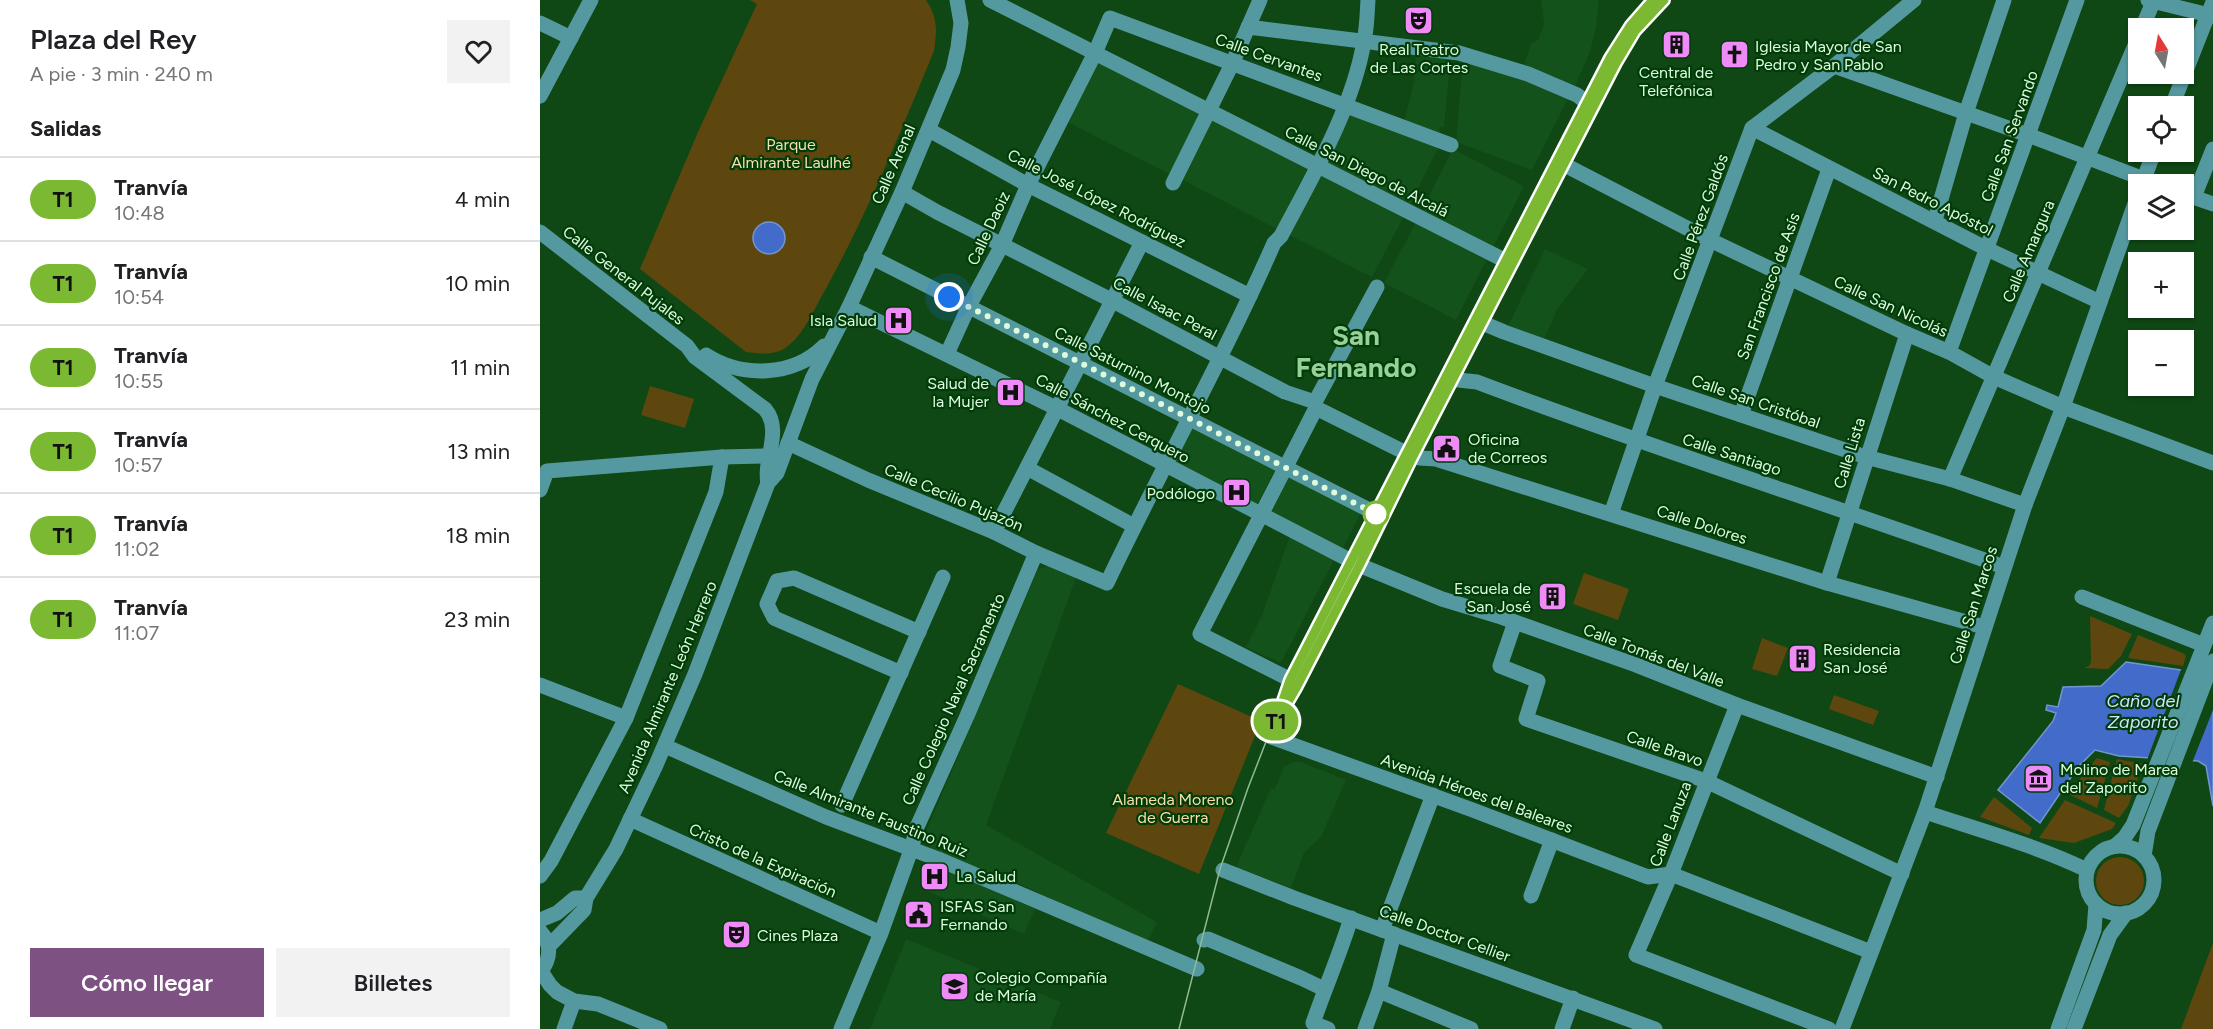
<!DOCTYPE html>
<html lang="es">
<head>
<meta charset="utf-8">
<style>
	:root { --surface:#fff; --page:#f2f2f2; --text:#202124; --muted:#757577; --line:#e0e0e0; --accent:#7d5182 }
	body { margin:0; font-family:Figtree,sans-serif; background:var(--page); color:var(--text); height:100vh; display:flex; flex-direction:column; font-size:22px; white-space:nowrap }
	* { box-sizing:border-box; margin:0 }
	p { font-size:20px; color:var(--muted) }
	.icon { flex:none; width:33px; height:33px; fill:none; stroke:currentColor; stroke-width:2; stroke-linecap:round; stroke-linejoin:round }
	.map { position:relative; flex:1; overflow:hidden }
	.panel { display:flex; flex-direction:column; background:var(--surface); width:540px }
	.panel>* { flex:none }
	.badge { padding:0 12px; border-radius:20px; font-size:21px; line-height:39px }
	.needle { width:39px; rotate:349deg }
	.fabs { position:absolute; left:1588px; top:18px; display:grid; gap:12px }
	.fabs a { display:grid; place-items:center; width:66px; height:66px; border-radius:0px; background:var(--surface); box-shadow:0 2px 4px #0004; font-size:30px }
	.you { position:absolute; width:30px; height:30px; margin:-15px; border:4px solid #fff; border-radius:50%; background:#1a73e8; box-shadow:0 0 0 9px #1a73e833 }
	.map>.badge { position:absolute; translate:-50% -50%; box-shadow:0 0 0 3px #fff }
	h2 { padding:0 30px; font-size:22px; line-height:54px }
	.round { display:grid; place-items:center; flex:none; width:63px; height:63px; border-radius:0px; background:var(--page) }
	.headline { display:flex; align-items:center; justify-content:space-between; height:102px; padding:0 30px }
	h1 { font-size:28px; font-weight:600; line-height:45px }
	.button { display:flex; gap:12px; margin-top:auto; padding:12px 30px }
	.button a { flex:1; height:69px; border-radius:0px; background:var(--accent); color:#fff; font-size:24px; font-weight:600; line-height:69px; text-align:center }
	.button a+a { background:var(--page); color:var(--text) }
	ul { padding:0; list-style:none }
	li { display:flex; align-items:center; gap:18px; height:84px; padding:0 30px; border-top:2px solid var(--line) }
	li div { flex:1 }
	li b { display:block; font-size:22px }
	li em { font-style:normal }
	li .badge { min-width:66px; font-weight:700; text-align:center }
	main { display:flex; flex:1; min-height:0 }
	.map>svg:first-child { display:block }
	.built { fill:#13521a }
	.green { fill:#5e470f }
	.water { fill:#436bca; stroke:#7296d0; stroke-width:1.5 }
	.pier { fill:#0f4715 }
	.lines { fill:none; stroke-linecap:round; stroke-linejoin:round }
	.minor { stroke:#5599a0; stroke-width:15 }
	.tram { stroke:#93ba95; stroke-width:1.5 }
	.line-casing { stroke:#fff; stroke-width:14 }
	.line { stroke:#7bb932; stroke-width:9 }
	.walk { stroke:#defbdd; stroke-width:6; stroke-dasharray:0 10.8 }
	.stop-dot { fill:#fff; stroke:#7bb932; stroke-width:3 }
	.labels { text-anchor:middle; stroke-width:4.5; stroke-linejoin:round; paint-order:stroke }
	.poi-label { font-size:16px; fill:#defbdd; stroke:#003c09; text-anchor:start }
	.street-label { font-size:16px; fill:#defbdd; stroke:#003c09 }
	.park-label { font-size:16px; fill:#f8dea9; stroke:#003c09 }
	.water-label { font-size:18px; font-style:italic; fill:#d5e2fb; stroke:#003c09 }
	.town-label { font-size:28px; font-weight:bold; fill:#98d098; stroke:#003c09 }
</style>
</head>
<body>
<main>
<section class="panel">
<div class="headline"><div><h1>Plaza del Rey</h1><p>A pie · 3 min · 240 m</p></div><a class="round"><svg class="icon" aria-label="heart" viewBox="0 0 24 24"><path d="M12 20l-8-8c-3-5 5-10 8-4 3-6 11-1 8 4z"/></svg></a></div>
<h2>Salidas</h2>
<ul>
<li><span class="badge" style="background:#7bb932;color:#111">T1</span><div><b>Tranvía</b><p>10:48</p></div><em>4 min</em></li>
<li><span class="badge" style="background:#7bb932;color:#111">T1</span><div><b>Tranvía</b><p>10:54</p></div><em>10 min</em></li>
<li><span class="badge" style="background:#7bb932;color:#111">T1</span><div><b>Tranvía</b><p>10:55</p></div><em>11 min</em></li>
<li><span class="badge" style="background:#7bb932;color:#111">T1</span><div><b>Tranvía</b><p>10:57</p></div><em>13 min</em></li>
<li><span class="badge" style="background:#7bb932;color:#111">T1</span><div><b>Tranvía</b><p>11:02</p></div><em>18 min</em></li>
<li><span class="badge" style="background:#7bb932;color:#111">T1</span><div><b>Tranvía</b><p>11:07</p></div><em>23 min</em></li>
</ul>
<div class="button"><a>Cómo llegar</a><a>Billetes</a></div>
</section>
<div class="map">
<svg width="1673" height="1029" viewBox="0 0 1673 1029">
	<rect width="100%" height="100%" fill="#0f4715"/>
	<!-- built -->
	<g class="built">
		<polygon points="1001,0 1059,0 1056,28 1050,52 1035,86 984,65 991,44 998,40 1004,24"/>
		<polygon points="876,52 911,55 904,127 900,127 899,134 864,122 874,82"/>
		<polygon points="923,59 963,71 1028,99 992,170 916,142"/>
		<polygon points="554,61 660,113 630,174 525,121"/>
		<polygon points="811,113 899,146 870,204 787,162"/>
		<polygon points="669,119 768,167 737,229 639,178"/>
		<polygon points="913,149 984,186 953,247 882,210"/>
		<polygon points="780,173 864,216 832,277 749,235"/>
		<polygon points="876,222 947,259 916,320 844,283"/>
		<polygon points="1005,249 1048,269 1017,310 1004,339 968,326"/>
		<polygon points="652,425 736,468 717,505 634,462"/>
		<polygon points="749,477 821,513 802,550 731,513"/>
		<polygon points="751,533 796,556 741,663 706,647 722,615"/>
		<polygon points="514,564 537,575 446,825 617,922 607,943 466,878 392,852 385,834 498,569"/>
		<polygon points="754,762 761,762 806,780 781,837 764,853 751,888 698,868 697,865 731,788 734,790 744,767"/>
		<polygon points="396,865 495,909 484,934 385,890"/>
		<polygon points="366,939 521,1002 510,1029 330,1029"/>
	</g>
	<!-- green -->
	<g class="green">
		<path d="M210,0H386C398,18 397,31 394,51C360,133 327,215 284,292C274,309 265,332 249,345C237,356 221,354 206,352L100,269L158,132L217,4Z"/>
		<polygon points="110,386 154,399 145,428 101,415"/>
		<polygon points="1044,573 1089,589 1078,620 1033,604"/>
		<polygon points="1550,616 1592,634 1581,656 1568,669 1545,668 1550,665 1551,660"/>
		<polygon points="1598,635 1643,653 1646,656 1643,666 1588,658"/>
		<polygon points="1222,638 1248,648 1237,676 1212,669"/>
		<polygon points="638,684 721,721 659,874 566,833"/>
		<polygon points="1294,695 1339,711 1333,725 1289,709"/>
		<polygon points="1557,758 1570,762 1557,808 1528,794"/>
		<polygon points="1577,759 1603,764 1588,806 1579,818 1564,810"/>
		<polygon points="1454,797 1492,828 1489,835 1440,817"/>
		<polygon points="1525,800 1576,823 1572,829 1534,843 1499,838"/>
		<circle cx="1580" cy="881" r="24"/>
		<polygon points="1673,943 1673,1029 1641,1029"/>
	</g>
	<!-- water -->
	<g class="water">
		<circle cx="229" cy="238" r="16"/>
		<polygon points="1586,662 1641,670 1673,672 1673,806 1666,766 1658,761 1579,756 1555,750 1538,767 1500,823 1458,790 1513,721 1516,713 1506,710 1507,705 1518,707 1523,687 1561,686"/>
	</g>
	<!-- pier -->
	<polygon class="pier" points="1642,667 1673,669 1673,710 1652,763 1607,760"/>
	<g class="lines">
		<!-- minor -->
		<g class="minor">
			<polyline points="450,0 968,262"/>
			<polyline points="1608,0 1673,16"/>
			<polyline points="0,23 31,38"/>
			<polyline points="708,27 919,53 988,74 1037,95 1050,105"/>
			<polyline points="1602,28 1614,0"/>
			<polyline points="1294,66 1488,135 1617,184"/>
			<polyline points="0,96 51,0"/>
			<polyline points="1632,106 1673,2"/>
			<polyline points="1212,128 1447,249 1560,302"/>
			<polyline points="389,130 488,185 710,296"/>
			<polyline points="1021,163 1170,240 1367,334 1409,352 1454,377 1523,407 1673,463"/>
			<polyline points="633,183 692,64 720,0"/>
			<polyline points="1602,184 1614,152"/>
			<polyline points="362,192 397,212 573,301 745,392 775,402 776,408 870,455 879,458 896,459 1287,583 1444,627"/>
			<polyline points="1644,194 1673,204"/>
			<polyline points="1654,197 1673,149"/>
			<polyline points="1395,220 1426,113 1464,0"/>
			<path d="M0,232L147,346L155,357L225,409C243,430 223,460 228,483"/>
			<polyline points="331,257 839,515"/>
			<polyline points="309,307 518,409 819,565 902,599 958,616 1096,665 1197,705 1397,777"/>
			<polyline points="938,321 964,332 1115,386 1326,457 1410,479 1485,505"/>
			<polyline points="1409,352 1537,0"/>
			<polyline points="407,354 428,308 462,245 488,185 555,53 570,18 911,145"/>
			<path d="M166,355C202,378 253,377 284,346"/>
			<path d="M909,379L937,382C1111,448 1289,504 1464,567"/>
			<polyline points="775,402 837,287"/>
			<polyline points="1201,415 1289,169"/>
			<path d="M248,443L328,480L454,532L496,553L567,583C621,469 683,359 734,243L741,236C772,177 813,108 824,41C827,28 827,14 828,0"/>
			<polyline points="487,468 594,526"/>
			<polyline points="1410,479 1599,36"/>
			<polyline points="0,490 7,471 182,457 229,456"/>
			<polyline points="1071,514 1115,386 1212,128 1294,66 1374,0"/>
			<polyline points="454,532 602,242"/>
			<polyline points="1287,583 1367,334"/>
			<polyline points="1542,597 1664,645"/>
			<polyline points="975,622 960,666 998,681 986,719 1166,781 1362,874"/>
			<polyline points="361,673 234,618 227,604 237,581 254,578 379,632"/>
			<polyline points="755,682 660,634 776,408"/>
			<polyline points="0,685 86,718"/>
			<polyline points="1197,705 1131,874 1096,955 1289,1029"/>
			<polyline points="731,737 930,809 1108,877 1131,874 1331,952"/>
			<polyline points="125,746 286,817 398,859 657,969"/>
			<polyline points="302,805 403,577"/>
			<path d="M1385,812C1439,830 1495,845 1547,870"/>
			<polyline points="90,819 341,933"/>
			<polyline points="1575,846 1585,837 1593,825 1673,623"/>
			<circle cx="1580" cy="880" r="34"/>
			<polyline points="1604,856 1608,831 1673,661"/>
			<polyline points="683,870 754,898 1115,1029"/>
			<polyline points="0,876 11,861 86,718 176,492 182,457"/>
			<polyline points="991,896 1012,840"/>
			<polyline points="0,920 17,913 35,898 46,898"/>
			<polyline points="842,930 893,795"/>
			<path d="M0,931C12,944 11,959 0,972"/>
			<polyline points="664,940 668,939 761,978 784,989"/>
			<polyline points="9,946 44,910 46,898 76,849 116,765 155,674 228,483 237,473 272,379 309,307 362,192 413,70 418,47 421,23 417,0"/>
			<polyline points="1,971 10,985 17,992 34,1001 58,1004 120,1029"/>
			<polyline points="839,991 931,1029"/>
			<polyline points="24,1029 34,1001"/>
			<polyline points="301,1029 341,933 371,850 377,827 427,716 496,553"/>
			<path d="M788,1029L773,1023C785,988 800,954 811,918"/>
			<polyline points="825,1029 839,991 854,934"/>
			<polyline points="1022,1029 1033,998"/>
			<polyline points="1302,1029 1385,812 1485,505 1523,407 1599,192"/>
			<polyline points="1518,1029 1554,930 1556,904"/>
			<polyline points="1534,1029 1570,935 1586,913"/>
		</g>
		<!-- tram -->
		<g class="tram">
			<polyline points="766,669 844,517"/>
			<polyline points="639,1029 680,869 708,788 750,680 1070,58 1091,25 1113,0"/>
		</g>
	</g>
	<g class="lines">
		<defs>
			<polyline id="line" points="1113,0 1091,25 1070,58 750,680 735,724 756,688 819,566 873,456 1076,63 1095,31 1124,0"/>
		</defs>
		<!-- line casing -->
		<use href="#line" class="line-casing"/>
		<!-- line -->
		<use href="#line" class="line"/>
		<!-- walk -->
		<polyline class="walk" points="409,297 541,363 836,514"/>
	</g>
	<!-- icons -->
	<defs>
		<symbol id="theatre-square" viewBox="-11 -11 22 22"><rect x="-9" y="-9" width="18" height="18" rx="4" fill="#ef8bf6" stroke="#003c09"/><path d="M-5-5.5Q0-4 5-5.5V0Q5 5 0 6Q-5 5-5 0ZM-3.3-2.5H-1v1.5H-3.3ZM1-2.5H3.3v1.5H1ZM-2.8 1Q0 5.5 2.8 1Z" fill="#111"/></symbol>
		<symbol id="building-square" viewBox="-11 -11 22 22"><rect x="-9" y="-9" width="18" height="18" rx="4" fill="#ef8bf6" stroke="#003c09"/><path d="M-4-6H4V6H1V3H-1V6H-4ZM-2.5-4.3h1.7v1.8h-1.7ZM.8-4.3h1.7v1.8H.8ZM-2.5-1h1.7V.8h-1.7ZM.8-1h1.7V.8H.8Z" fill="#111"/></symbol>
		<symbol id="church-square" viewBox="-11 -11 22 22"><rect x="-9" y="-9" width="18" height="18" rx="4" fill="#ef8bf6" stroke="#003c09"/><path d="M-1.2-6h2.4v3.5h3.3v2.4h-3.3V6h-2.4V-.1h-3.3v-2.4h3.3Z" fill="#111"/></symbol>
		<symbol id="hospital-square" viewBox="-11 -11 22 22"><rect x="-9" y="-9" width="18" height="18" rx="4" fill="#ef8bf6" stroke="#003c09"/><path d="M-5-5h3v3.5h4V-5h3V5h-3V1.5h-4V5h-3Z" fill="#111"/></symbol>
		<symbol id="civic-square" viewBox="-11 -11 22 22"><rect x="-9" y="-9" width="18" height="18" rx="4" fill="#ef8bf6" stroke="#003c09"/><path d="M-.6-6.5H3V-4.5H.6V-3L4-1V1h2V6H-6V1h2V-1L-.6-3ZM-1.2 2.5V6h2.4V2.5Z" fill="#111"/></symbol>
		<symbol id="museum-square" viewBox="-11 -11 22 22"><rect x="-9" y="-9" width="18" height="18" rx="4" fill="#ef8bf6" stroke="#003c09"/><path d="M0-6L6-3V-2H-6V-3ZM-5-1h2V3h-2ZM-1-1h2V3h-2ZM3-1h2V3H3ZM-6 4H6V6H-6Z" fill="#111"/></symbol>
		<symbol id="school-square" viewBox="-11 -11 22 22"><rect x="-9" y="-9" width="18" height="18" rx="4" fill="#ef8bf6" stroke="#003c09"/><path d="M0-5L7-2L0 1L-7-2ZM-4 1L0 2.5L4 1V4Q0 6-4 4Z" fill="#111"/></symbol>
	</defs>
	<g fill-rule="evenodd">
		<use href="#theatre-square" x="862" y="4" width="33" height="33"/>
		<use href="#building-square" x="1120" y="28" width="33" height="33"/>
		<use href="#church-square" x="1178" y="38" width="33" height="33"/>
		<use href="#hospital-square" x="342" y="304" width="33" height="33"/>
		<use href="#hospital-square" x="454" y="376" width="33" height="33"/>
		<use href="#civic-square" x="890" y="432" width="33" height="33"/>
		<use href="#hospital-square" x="680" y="476" width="33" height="33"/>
		<use href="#building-square" x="996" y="580" width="33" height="33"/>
		<use href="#building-square" x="1246" y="642" width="33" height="33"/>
		<use href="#museum-square" x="1482" y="762" width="33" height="33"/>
		<use href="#hospital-square" x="378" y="860" width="33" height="33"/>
		<use href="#civic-square" x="362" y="898" width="33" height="33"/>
		<use href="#theatre-square" x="180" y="918" width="33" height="33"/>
		<use href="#school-square" x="398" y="970" width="33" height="33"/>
	</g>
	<!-- markers -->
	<circle class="stop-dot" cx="836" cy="514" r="12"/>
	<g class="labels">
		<!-- poi labels -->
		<g class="poi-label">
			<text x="1215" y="52">Iglesia Mayor de San<tspan x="1215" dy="18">Pedro y San Pablo</tspan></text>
			<text x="879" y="55" text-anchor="middle">Real Teatro<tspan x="879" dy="18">de Las Cortes</tspan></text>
			<text x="1136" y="78" text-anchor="middle">Central de<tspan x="1136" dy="18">Telefónica</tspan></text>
			<text x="337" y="326" text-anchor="end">Isla Salud</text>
			<text x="449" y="389" text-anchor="end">Salud de<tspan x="449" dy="18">la Mujer</tspan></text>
			<text x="928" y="445">Oficina<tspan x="928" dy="18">de Correos</tspan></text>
			<text x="675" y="499" text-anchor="end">Podólogo</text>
			<text x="991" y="594" text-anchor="end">Escuela de<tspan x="991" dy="18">San José</tspan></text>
			<text x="1283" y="655">Residencia<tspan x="1283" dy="18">San José</tspan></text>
			<text x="1520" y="775">Molino de Marea<tspan x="1520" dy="18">del Zaporito</tspan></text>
			<text x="416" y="882">La Salud</text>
			<text x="400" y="912">ISFAS San<tspan x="400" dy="18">Fernando</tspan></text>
			<text x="217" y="941">Cines Plaza</text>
			<text x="435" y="983">Colegio Compañía<tspan x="435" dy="18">de María</tspan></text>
		</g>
		<!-- street labels -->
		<g class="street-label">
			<text transform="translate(729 57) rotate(20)" y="6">Calle Cervantes</text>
			<text transform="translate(1469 136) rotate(-70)" y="6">Calle San Servando</text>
			<text transform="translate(353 164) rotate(-66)" y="6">Calle Arenal</text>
			<text transform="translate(827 171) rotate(27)" y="6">Calle San Diego de Alcalá</text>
			<text transform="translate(557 198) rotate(27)" y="6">Calle José López Rodríguez</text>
			<text transform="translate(1393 201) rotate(27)" y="6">San Pedro Apóstol</text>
			<text transform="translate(1160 217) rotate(-70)" y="6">Calle Pérez Galdós</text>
			<text transform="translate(448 228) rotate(-65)" y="6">Calle Daoiz</text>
			<text transform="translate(1488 251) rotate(-67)" y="6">Calle Amargura</text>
			<text transform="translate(84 275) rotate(38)" y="6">Calle General Pujales</text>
			<text transform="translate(1228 286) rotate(-70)" y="6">San Francisco de Asís</text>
			<text transform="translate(1351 306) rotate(25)" y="6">Calle San Nicolás</text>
			<text transform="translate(625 308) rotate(28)" y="6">Calle Isaac Peral</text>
			<text transform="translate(593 370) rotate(27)" y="6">Calle Saturnino Montojo</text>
			<text transform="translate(1216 401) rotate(19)" y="6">Calle San Cristóbal</text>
			<text transform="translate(573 418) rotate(28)" y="6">Calle Sánchez Cerquero</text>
			<text transform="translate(1309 453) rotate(-73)" y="6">Calle Lista</text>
			<text transform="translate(1192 454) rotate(18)" y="6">Calle Santiago</text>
			<text transform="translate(414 497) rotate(23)" y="6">Calle Cecilio Pujazón</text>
			<text transform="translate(1162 524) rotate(18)" y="6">Calle Dolores</text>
			<text transform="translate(1433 605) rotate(-72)" y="6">Calle San Marcos</text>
			<text transform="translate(1114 655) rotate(21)" y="6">Calle Tomás del Valle</text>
			<text transform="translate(127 687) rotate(-67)" y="6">Avenida Almirante León Herrero</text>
			<text transform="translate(413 699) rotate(-66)" y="6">Calle Colegio Naval Sacramento</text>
			<text transform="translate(1125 748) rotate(19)" y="6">Calle Bravo</text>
			<text transform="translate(937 793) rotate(20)" y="6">Avenida Héroes del Baleares</text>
			<text transform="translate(331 813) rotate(22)" y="6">Calle Almirante Faustino Ruiz</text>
			<text transform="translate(1130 824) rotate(-69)" y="6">Calle Lanuza</text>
			<text transform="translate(223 860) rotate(24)" y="6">Cristo de la Expiración</text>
			<text transform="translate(905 933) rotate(20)" y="6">Calle Doctor Cellier</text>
		</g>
		<!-- park labels -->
		<g class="park-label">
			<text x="251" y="150">Parque<tspan x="251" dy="18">Almirante Laulhé</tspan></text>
			<text x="633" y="805">Alameda Moreno<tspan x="633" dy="18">de Guerra</tspan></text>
		</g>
		<!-- water labels -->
		<g class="water-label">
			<text x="1603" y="707">Caño del<tspan x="1603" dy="21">Zaporito</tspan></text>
		</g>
		<!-- town labels -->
		<g class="town-label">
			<text x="816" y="345">San<tspan x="816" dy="32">Fernando</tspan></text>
		</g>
	</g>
</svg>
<div class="fabs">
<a><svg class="needle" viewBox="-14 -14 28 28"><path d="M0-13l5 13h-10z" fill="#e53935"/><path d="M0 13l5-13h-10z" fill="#757577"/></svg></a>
<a><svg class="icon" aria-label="locate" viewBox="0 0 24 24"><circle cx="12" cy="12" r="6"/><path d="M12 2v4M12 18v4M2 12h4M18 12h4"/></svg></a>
<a><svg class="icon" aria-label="layers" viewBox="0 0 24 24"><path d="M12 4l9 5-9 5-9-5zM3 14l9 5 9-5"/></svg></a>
<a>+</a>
<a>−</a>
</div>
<div class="you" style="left:409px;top:297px"></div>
<b class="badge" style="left:736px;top:721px;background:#7bb932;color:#111">T1</b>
</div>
</main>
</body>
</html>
